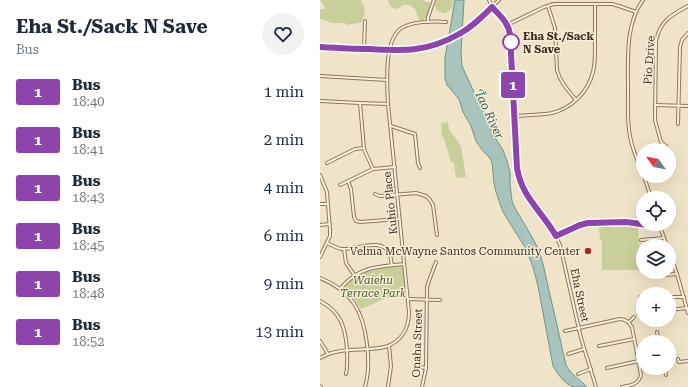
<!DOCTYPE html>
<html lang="en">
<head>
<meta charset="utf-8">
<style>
	:root { --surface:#fff; --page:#f2f2f3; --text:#1f2937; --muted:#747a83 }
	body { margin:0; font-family:"Roboto Serif",serif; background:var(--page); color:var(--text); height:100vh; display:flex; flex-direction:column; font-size:15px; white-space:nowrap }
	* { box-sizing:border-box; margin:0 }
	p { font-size:13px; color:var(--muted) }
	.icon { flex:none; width:22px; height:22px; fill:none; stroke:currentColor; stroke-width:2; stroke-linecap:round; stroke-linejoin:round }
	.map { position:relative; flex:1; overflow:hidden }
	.panel { display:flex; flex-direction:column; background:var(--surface); width:320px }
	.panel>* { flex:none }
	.badge { padding:0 8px; border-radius:3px; font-size:14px; line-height:26px }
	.needle { width:26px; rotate:303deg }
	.buttons { position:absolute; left:316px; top:143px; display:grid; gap:8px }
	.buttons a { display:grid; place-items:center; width:40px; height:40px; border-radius:50%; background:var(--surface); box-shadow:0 4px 16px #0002; font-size:20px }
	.map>.badge { position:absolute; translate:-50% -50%; box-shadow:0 0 0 2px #fff }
	.round { display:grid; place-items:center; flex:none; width:42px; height:42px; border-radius:21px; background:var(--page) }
	.summary { display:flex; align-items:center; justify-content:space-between; height:68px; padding:0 16px }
	h1 { font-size:19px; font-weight:700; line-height:30px }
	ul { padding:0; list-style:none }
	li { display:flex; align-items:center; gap:12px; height:48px; padding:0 16px }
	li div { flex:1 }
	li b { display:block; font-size:15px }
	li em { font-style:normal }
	li .badge { min-width:44px; font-weight:700; text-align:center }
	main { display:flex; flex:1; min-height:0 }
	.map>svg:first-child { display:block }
	.green { fill:#c9cf9b }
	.water { fill:#a9c4bc; stroke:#6f938a }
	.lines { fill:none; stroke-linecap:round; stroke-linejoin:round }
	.minor-casing { stroke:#8d765c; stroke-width:4 }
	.tertiary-casing { stroke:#8d765c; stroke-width:4 }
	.minor { stroke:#faf1dc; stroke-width:2 }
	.tertiary { stroke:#faf1dc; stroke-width:2 }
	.line-casing { stroke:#fff; stroke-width:9 }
	.line { stroke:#8e44ad; stroke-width:6 }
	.stop-dot { fill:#fff; stroke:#8e44ad; stroke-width:2 }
	.poi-dot { fill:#9e2a2b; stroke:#f7eed8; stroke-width:1.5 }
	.labels { text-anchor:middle; stroke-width:3; stroke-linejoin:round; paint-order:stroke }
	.stop-label { font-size:11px; font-weight:bold; fill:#3d2e20; stroke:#f7eed8; text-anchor:start }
	.street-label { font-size:11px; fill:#3d2e20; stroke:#f7eed8 }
	.poi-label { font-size:11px; fill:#3d2e20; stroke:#f7eed8; text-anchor:end }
	.park-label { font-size:11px; font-style:italic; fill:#4d5a26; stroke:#f7eed8 }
	.water-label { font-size:12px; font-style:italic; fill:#2f5d5a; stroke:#f7eed8 }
</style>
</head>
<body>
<main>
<section class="panel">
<div class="summary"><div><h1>Eha St./Sack N Save</h1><p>Bus</p></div><a class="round"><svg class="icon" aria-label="heart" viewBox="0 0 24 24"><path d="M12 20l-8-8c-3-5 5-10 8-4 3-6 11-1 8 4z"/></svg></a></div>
<ul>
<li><span class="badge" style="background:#8e44ad;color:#fff">1</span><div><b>Bus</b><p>18:40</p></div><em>1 min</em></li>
<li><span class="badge" style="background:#8e44ad;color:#fff">1</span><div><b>Bus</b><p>18:41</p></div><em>2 min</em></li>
<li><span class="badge" style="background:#8e44ad;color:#fff">1</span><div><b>Bus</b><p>18:43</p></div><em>4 min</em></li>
<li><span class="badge" style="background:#8e44ad;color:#fff">1</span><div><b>Bus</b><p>18:45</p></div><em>6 min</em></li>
<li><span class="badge" style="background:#8e44ad;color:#fff">1</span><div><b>Bus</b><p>18:48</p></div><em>9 min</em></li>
<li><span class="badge" style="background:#8e44ad;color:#fff">1</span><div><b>Bus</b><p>18:52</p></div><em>13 min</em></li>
</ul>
</section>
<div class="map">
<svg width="368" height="387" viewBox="0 0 368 387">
	<rect width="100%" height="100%" fill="#f0e4c8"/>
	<!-- green -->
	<g class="green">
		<polygon points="0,0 41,0 44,7 45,11 42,22 39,23 27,25 25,23 13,23 0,19 0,9 4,9 5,8"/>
		<path d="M68,0H103L106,2H109L111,3L106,18L103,20H99L95,9L90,5C89,5 85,5 84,5C77,7 78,12 70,6Z"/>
		<path d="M116,0H134C133,10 126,18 116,9L115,5Z"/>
		<polygon points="128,122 129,129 141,146 146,177 136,178 134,164 130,161 128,151 126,147 124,138 122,136 121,123"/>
		<polygon points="305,225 318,227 321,270 282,270 282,240 280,240 279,226"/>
		<path d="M82,266L83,268L86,297L66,298L41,309L31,295L25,289V286C42,269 59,268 82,266Z"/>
	</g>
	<!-- water -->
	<path class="water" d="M135,0H144L141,53L142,66L174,136L183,150L187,161L190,173V185L192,201L195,208L212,237L219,250L223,264L246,365C250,374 260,379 267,387C263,387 257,387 254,387C245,385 237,373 233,366L218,286L213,267L206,249L183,212L176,192L174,183L172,162L169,157L162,150L156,141L151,126L143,112L139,99L127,85L125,78V58Z"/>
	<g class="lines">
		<defs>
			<g id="minor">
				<path d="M169,0L172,7L186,23L190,35L197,168C198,174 199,180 202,186C211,208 231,222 240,245L261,338L276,387"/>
				<path d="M228,6L235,28L237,70C240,82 248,90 256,100"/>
				<polyline points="108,22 108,17 114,0"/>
				<polyline points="187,25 224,7 234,4 292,4 299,6 316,12"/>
				<polyline points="44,49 45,21"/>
				<polyline points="0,76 67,80"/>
				<polyline points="0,101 40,103 68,104"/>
				<polyline points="40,103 44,149 47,156 53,169"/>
				<polyline points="335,105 368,106"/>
				<path d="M195,116C207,115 220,115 232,113C252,108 268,92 273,72C275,64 275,55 275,47C275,33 275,18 275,4"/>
				<polyline points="358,124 360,47 362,40 368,33"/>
				<polyline points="71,126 95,134 98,163 100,168"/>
				<path d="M346,146L341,142L335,120L336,41C340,21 351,15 368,6"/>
				<polyline points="7,163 35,149 44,148"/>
				<polyline points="0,175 7,192 10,230 10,236 0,257"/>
				<polyline points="28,181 31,189 34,217 36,221 40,222 79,219"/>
				<polyline points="20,185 53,169 75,167"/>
				<polyline points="55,194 60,196 96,193 106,196 110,200 113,205 117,235"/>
				<polyline points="0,204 8,204"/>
				<polyline points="0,225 10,224"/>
				<polyline points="237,236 260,225 268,223 306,222 328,225 339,224"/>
				<polyline points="321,240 344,238"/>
				<path d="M7,243C11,245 17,248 21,249C35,250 62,237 69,253C71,256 71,261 72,265"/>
				<polyline points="24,249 26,263 35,276"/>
				<polyline points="345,275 357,274"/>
				<path d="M0,278C32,291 43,311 47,344C49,359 49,373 45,387"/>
				<path d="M20,289C38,267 58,266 84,264"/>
				<polyline points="320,297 323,297"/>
				<polyline points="349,297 364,297"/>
				<polyline points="88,299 120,300"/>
				<path d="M0,301C21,312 25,327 27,348C27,357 28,365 26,374"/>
				<polyline points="349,310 367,308"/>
				<polyline points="309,322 314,317"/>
				<path d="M245,331L300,319C305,319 309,322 312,327L321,375C318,385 311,385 302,387"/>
				<polyline points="337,332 339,342"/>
				<polyline points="0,341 8,354"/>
				<polyline points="279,346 314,339"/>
				<polyline points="248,354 264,349"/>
				<path d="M0,358C20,346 44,352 65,347C81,342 89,329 89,312L68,104C67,85 64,42 80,29C91,21 114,21 126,22"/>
				<polyline points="358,359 359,362 368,361"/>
				<polyline points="95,366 106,368"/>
				<polyline points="287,368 323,360"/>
				<polyline points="345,368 346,375"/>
				<polyline points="258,374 271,369"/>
				<polyline points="0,386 1,387"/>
				<polyline points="68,387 71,366 69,346"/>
				<polyline points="102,387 106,368 107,287 110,278 116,262"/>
			</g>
			<g id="tertiary">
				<polyline points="0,47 82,51 102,49 112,46 137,35 145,31 158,20 179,0"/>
				<path d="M323,174C318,162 312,149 310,136C307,121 308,105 308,90C308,61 305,24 323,0"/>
				<polyline points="324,176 331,198"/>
				<polyline points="339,224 347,246"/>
				<polyline points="349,251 357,274 368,313"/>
			</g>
		</defs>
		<!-- minor casing -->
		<use href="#minor" class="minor-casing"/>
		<!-- tertiary casing -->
		<use href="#tertiary" class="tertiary-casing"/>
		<!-- minor -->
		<use href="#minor" class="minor"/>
		<!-- tertiary -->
		<use href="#tertiary" class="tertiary"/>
	</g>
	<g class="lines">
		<defs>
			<path id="line" d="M0,47C16,48 33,49 49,49C84,51 108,52 139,34C152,27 162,17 172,7C180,16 188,22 190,34L197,168C202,198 222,211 236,236L260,225L268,223L306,222L328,225L339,224"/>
		</defs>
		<!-- line casing -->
		<use href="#line" class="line-casing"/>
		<!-- line -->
		<use href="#line" class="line"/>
	</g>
	<!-- markers -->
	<circle class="stop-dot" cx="191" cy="42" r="8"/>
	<circle class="poi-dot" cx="268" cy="251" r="4"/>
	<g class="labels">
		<!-- stop labels -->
		<g class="stop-label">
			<text x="203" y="40">Eha St./Sack<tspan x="203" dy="13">N Save</tspan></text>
		</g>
		<!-- street labels -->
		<g class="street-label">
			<text transform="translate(329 60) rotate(-86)" y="4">Pio Drive</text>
			<text transform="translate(70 203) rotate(-96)" y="4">Kuhio Place</text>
			<text transform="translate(260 295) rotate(78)" y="4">Eha Street</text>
			<text transform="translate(97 343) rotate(-88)" y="4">Onaha Street</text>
		</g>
		<!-- poi labels -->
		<g class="poi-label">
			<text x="260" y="255">Velma McWayne Santos Community Center</text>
		</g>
		<!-- park labels -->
		<g class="park-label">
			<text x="53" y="284">Waiehu<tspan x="53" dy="13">Terrace Park</tspan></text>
		</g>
		<!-- water labels -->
		<g class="water-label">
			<text transform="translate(169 114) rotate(65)" y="4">ʻĪao River</text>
		</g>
	</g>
</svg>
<div class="buttons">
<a><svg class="needle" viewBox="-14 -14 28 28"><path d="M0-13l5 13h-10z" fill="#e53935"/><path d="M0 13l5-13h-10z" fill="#747a83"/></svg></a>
<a><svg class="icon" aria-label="locate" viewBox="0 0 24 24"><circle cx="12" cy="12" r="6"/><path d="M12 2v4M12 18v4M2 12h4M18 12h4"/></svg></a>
<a><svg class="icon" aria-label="layers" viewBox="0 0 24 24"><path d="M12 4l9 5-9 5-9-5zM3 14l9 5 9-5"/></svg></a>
<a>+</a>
<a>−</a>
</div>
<b class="badge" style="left:193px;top:85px;background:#8e44ad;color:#fff">1</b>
</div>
</main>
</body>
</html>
